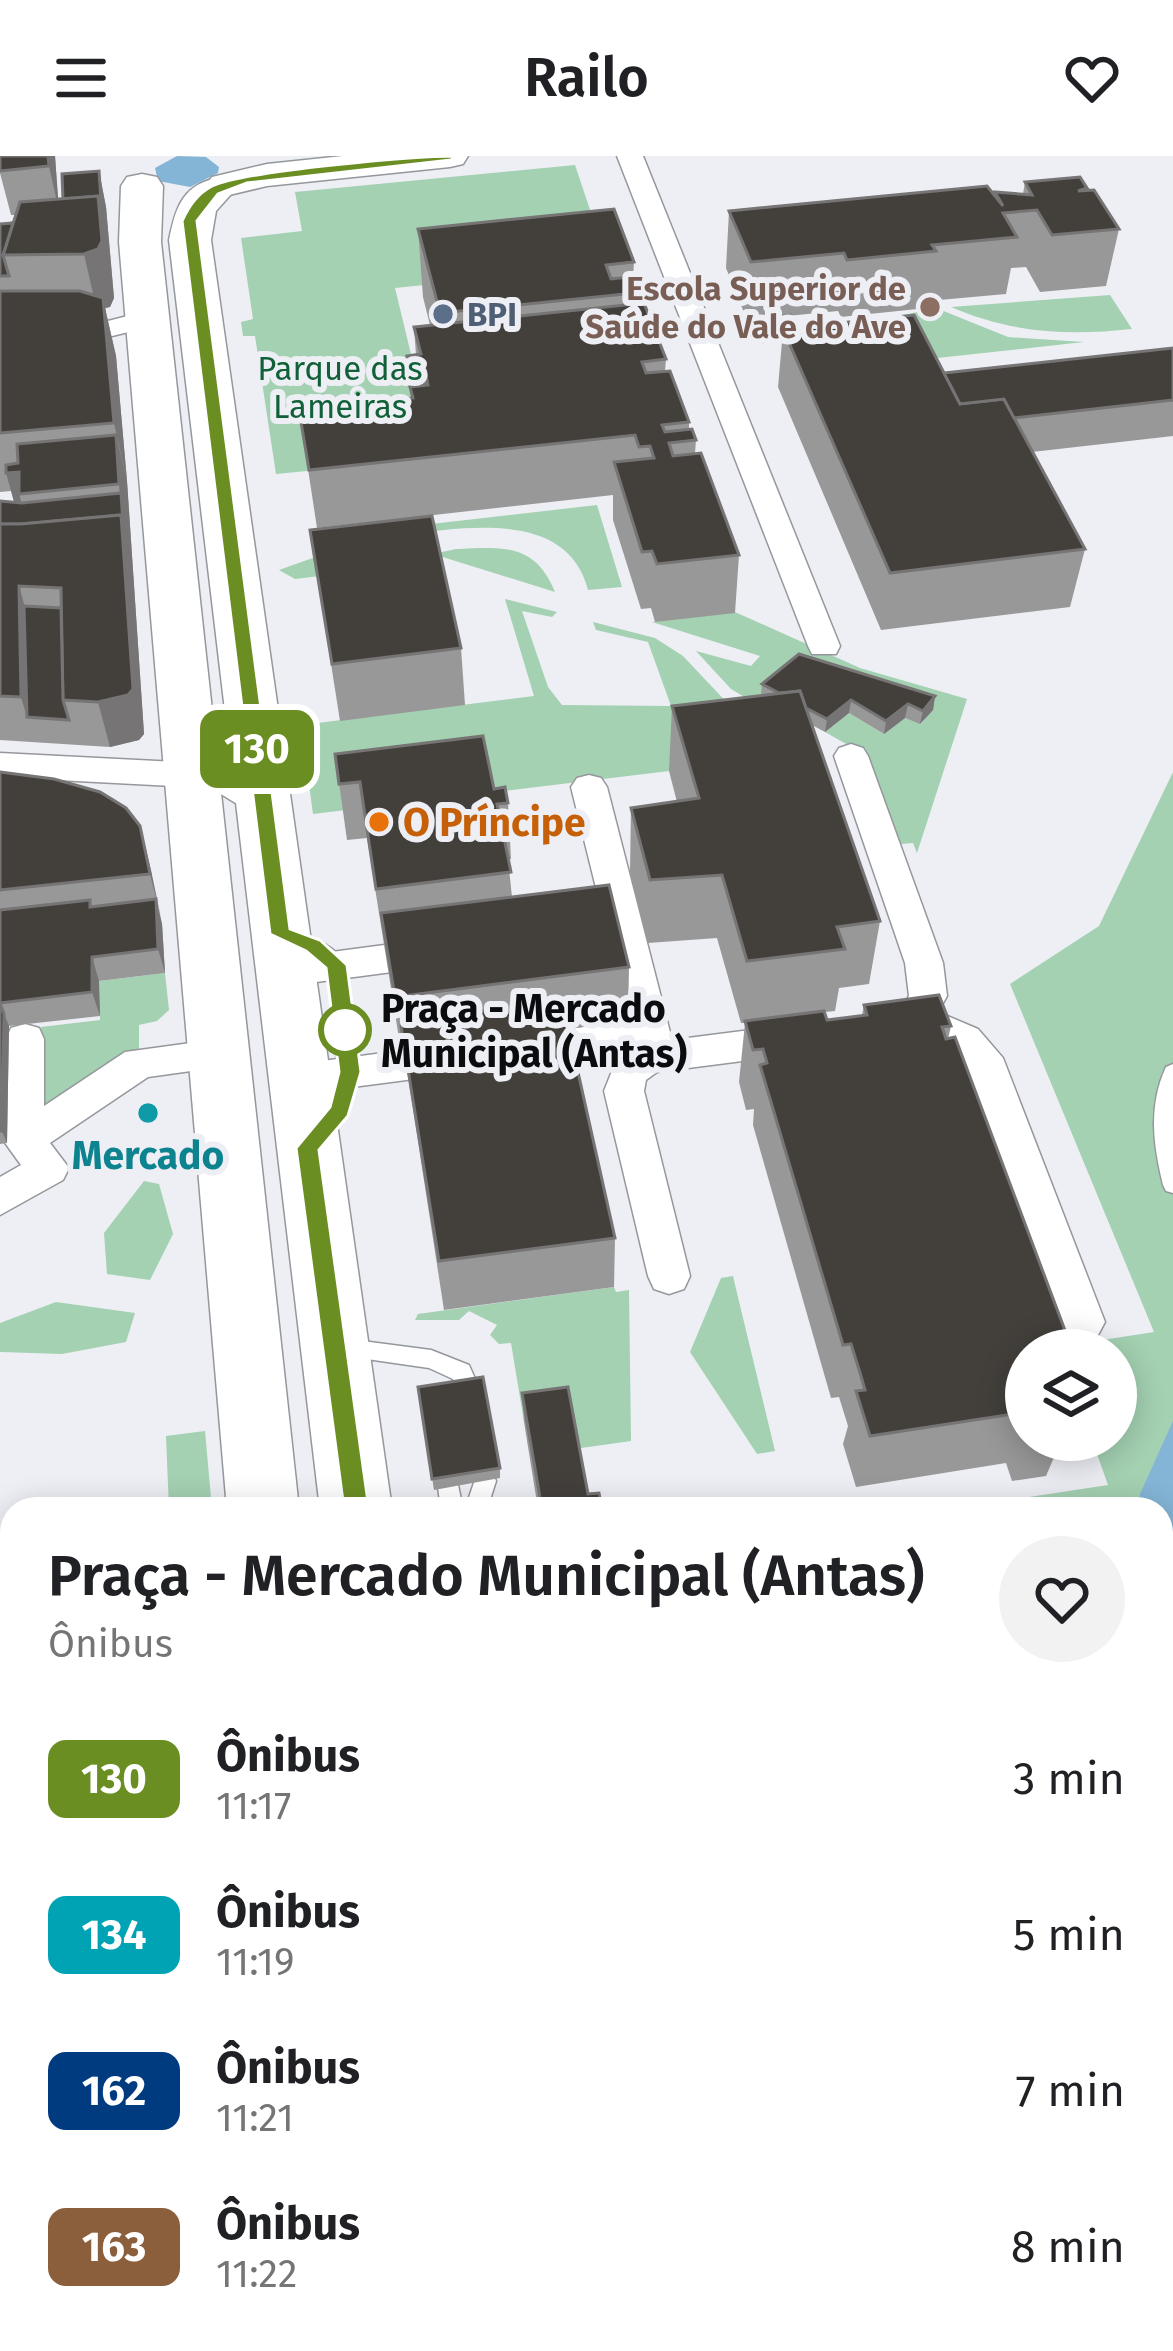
<!DOCTYPE html>
<html lang="pt">
<head>
<meta charset="utf-8">
<style>
	:root { --surface:#fff; --page:#f2f2f2; --text:#202124; --muted:#757577 }
	body { margin:0; font-family:"Fira Sans",sans-serif; background:var(--page); color:var(--text); height:100vh; display:flex; flex-direction:column; font-size:45px; white-space:nowrap }
	* { box-sizing:border-box; margin:0 }
	p { font-size:39px; color:var(--muted) }
	.icon { flex:none; width:66px; height:66px; fill:none; stroke:currentColor; stroke-width:2; stroke-linecap:round; stroke-linejoin:round }
	.map { position:relative; flex:1; overflow:hidden }
	.sheet { position:absolute; left:0px; top:1341px; width:1173px; height:855px; display:flex; flex-direction:column; background:var(--surface); border-radius:36px 36px 0 0; box-shadow:0 6px 30px #0003 }
	.sheet>* { flex:none }
	.badge { padding:0 24px; border-radius:18px; font-size:42px; line-height:78px }
	.tools { position:absolute; left:1005px; top:1173px; display:grid; gap:24px }
	.tools a { display:grid; place-items:center; width:132px; height:132px; border-radius:50%; background:var(--surface); box-shadow:0 6px 30px #0003; font-size:60px }
	.map>.badge { position:absolute; translate:-50% -50%; box-shadow:0 0 0 6px #fff }
	.round { display:grid; place-items:center; flex:none; width:126px; height:126px; border-radius:63px; background:var(--page) }
	.overview { display:flex; align-items:center; justify-content:space-between; height:204px; padding:0 48px }
	h1 { font-size:57px; font-weight:600; line-height:90px }
	ul { padding:0; list-style:none }
	li { display:flex; align-items:center; gap:36px; height:156px; padding:0 48px }
	li div { flex:1 }
	li b { display:block; font-size:45px }
	li em { font-style:normal }
	li .badge { min-width:132px; font-weight:700; text-align:center }
	header { display:flex; justify-content:space-between; align-items:center; height:156px; padding:0 48px; background:var(--surface); font-size:54px; font-weight:600 }
	.map>svg:first-child { display:block }
	.green { fill:#a4d1b2 }
	.water { fill:#84b5d6 }
	.lines { fill:none; stroke-linecap:round; stroke-linejoin:round }
	.lane-casing { stroke:#94979c; stroke-width:3 }
	.street-casing { stroke:#94979c; stroke-width:3 }
	.secondary-casing { stroke:#94979c; stroke-width:3 }
	.primary-casing { stroke:#94979c; stroke-width:3 }
	.lane { fill:#fff; fill-rule:evenodd }
	.street { fill:#fff; fill-rule:evenodd }
	.secondary { fill:#fff; fill-rule:evenodd }
	.primary { fill:#fff; fill-rule:evenodd }
	.wall { fill:#989898 }
	.shaded-wall { fill:#767474 }
	.building { fill:#43403c; stroke:#767474; stroke-width:3 }
	.line { fill:#6b8e23; stroke:#fff; stroke-width:3 }
	.education-dot { fill:#8d6e63; stroke:#edeff5; stroke-width:4.5 }
	.service-dot { fill:#5c6f8a; stroke:#edeff5; stroke-width:4.5 }
	.food-dot { fill:#e8710a; stroke:#edeff5; stroke-width:4.5 }
	.stop-dot { fill:#fff; stroke:#6b8e23; stroke-width:6 }
	.culture-dot { fill:#0f9aa8; stroke:#edeff5; stroke-width:4.5 }
	.labels { text-anchor:middle; stroke-width:12; stroke-linejoin:round; paint-order:stroke }
	.far-education-label { font-size:33px; font-weight:bold; fill:#785e54; stroke:#edeff5; text-anchor:end }
	.far-service-label { font-size:33px; font-weight:bold; fill:#4e5e75; stroke:#edeff5; text-anchor:start }
	.far-park-label { font-size:33px; fill:#116138; stroke:#edeff5 }
	.food-label { font-size:39px; font-weight:bold; fill:#c56008; stroke:#edeff5; text-anchor:start }
	.stop-label { font-size:39px; font-weight:bold; fill:#0b0c0e; stroke:#edeff5; text-anchor:start }
	.culture-label { font-size:39px; font-weight:bold; fill:#0d838f; stroke:#edeff5 }
</style>
</head>
<body>
<header><svg class="icon" aria-label="menu" viewBox="0 0 24 24"><path d="M4 6h16M4 12h16M4 18h16"/></svg>Railo<svg class="icon" aria-label="heart" viewBox="0 0 24 24"><path d="M12 20l-8-8c-3-5 5-10 8-4 3-6 11-1 8 4z"/></svg></header>
<div class="map">
<svg width="1173" height="2195" viewBox="0 0 1173 2195">
	<rect width="100%" height="100%" fill="#edeff5"/>
	<!-- green -->
	<g class="green">
		<polygon points="575,9 609,110 395,132 425,256 307,315 276,318 255,180 243,180 241,166 253,163 241,82 302,75 295,36"/>
		<path d="M1110,139L1132,173C1067,180 1011,177 951,151Z"/>
		<polygon points="936,152 1008,181 1084,186 910,205 890,162"/>
		<path d="M597,349L622,431L588,434C568,355 470,371 407,378L412,409L295,423L279,414L321,399L317,381Z"/>
		<path d="M456,393C503,391 535,387 555,436L433,398Z"/>
		<polygon points="505,443 557,456 552,461 522,455 548,531 562,549 671,550 648,486 596,474 593,466 655,482 683,500 733,553 727,608 313,658 301,569 534,540"/>
		<polygon points="735,456 860,512 967,543 917,697 913,687 901,688 865,592 855,593 825,576 849,557 884,578 905,562 921,568 932,553 753,546 731,533 696,495 751,510 760,500 652,466"/>
		<polygon points="1173,616 1173,1997 1161,1999 1161,1353 1013,1353 1010,1344 1108,1329 1092,1284 1116,1284 1116,1194 1057,1191 1154,1176 1010,828 1099,770"/>
		<polygon points="165,817 169,854 157,865 139,869 139,893 41,956 41,871 100,864 99,825"/>
		<polygon points="144,1025 159,1028 173,1078 150,1124 107,1118 104,1077"/>
		<polygon points="733,1120 737,1137 775,1295 757,1298 690,1196 721,1122"/>
		<polygon points="614,1131 616,1136 629,1134 631,1285 574,1293 524,1266 511,1187 499,1188 490,1179 497,1169 469,1155 459,1164 415,1164 418,1158"/>
		<polygon points="56,1146 135,1157 126,1186 62,1198 0,1196 0,1167"/>
		<polygon points="205,1275 212,1353 169,1353 166,1280"/>
		<polygon points="12,1735 12,2030 0,2042 0,1737"/>
	</g>
	<!-- water -->
	<g class="water">
		<polygon points="177,0 206,1 219,11 218,17 190,31 158,25 155,12"/>
		<polygon points="1173,1265 1173,1488 1163,1566 1169,1602 1161,1651 1161,1353 1138,1353 1140,1338"/>
	</g>
	<g class="lines">
		<defs>
			<g id="lane">
				<path d="M285,772C306,779 328,785 342,803C349,812 348,828 350,839C357,882 367,963 319,986L309,978L325,954L337,918V877L327,812L306,794L278,784L276,779Z"/>
				<path d="M1173,908V1037L1166,1035L1163,1029C1153,988 1148,950 1166,911Z"/>
				<polygon points="347,1183 431,1194 469,1209 480,1234 477,1241 469,1244 461,1241 453,1223 429,1212 339,1199 336,1192 339,1185"/>
				<polygon points="485,1315 493,1318 496,1325 487,1353 465,1353 477,1318"/>
				<polygon points="449,1321 457,1324 463,1353 441,1353 438,1331 441,1324"/>
			</g>
			<g id="street">
				<polygon points="617,0 643,0 840,490 836,498 812,498 808,490"/>
				<polygon points="147,155 157,157 161,163 157,169 104,182 0,183 0,167 104,166"/>
				<path d="M851,588L863,592L868,600L943,807L947,840L938,856L978,873L1003,902L1105,1166L1098,1179L1083,1184L1068,1179L966,909C934,874 919,892 881,880L876,870L881,860L900,855L909,840L905,807L834,600L839,592Z"/>
				<polygon points="0,597 216,608 253,622 283,653 278,662 265,665 211,632 0,621"/>
				<polygon points="589,619 601,622 607,631 672,884 797,868 811,872 816,883 811,894 797,898 657,916 646,924 644,935 690,1120 684,1133 669,1138 654,1133 648,1120 604,935 616,905 629,895 299,938 285,934 279,923 285,912 299,908 629,865 571,631 577,622"/>
				<polygon points="445,781 458,785 464,795 458,805 445,809 286,830 273,826 267,816 273,806 286,802"/>
				<polygon points="25,868 39,872 44,883 44,950 125,896 220,883 234,887 240,898 234,909 148,921 50,987 69,1012 63,1024 0,1059 0,1021 21,1009 3,984 6,883 11,872"/>
			</g>
			<g id="secondary">
				<polygon points="343,0 468,0 463,8 450,11 267,30 225,40 212,37 206,29 212,21 267,8"/>
				<polygon points="1173,2031 1173,2111 1161,2114 1161,2034"/>
				<polygon points="672,2184 771,2184 766,2195 667,2195"/>
			</g>
			<g id="primary">
				<polygon points="142,18 157,21 163,30 161,86 299,1353 227,1353 119,86 121,30 127,21"/>
				<path d="M213,23L228,26L234,35L216,55L211,84L392,1353H320L169,84C175,55 181,31 213,23Z"/>
				<polygon points="241,2184 333,2184 328,2195 236,2195"/>
				<polygon points="530,2184 622,2184 625,2195 533,2195"/>
			</g>
		</defs>
		<!-- lane casing -->
		<use href="#lane" class="lane-casing"/>
		<!-- street casing -->
		<use href="#street" class="street-casing"/>
		<!-- secondary casing -->
		<use href="#secondary" class="secondary-casing"/>
		<!-- primary casing -->
		<use href="#primary" class="primary-casing"/>
		<!-- lane -->
		<use href="#lane" class="lane"/>
		<!-- street -->
		<use href="#street" class="street"/>
		<!-- secondary -->
		<use href="#secondary" class="secondary"/>
		<!-- primary -->
		<use href="#primary" class="primary"/>
	</g>
	<!-- wall -->
	<g class="wall">
		<polygon points="0,0 55,0 58,43 63,43 99,15 106,51 114,142 110,151 105,152 116,200 127,325 144,578 139,584 110,591 0,584 0,345 14,346 11,335 0,336 0,68 14,65 16,59 11,59 0,17"/>
		<polygon points="1025,26 1087,32 1087,34 1119,73 1106,130 1040,136 1026,111 1011,112 1006,138 928,145 927,152 850,160 841,161 838,155 747,164 726,112 729,55 995,39 995,36 1023,38"/>
		<polygon points="418,73 634,106 633,121 645,136 644,147 666,203 665,215 689,266 689,273 696,284 695,297 739,399 735,457 655,466 651,452 641,453 613,364 613,339 317,372 299,254 411,242 407,200 416,199 414,171 430,169 423,141"/>
		<polygon points="756,163 796,172 944,217 1173,192 1173,280 1032,296 1085,393 1070,451 881,474 778,231 782,186 759,188 755,176"/>
		<polygon points="310,374 461,492 465,549 340,565"/>
		<polygon points="762,528 935,540 933,554 920,568 905,562 884,578 849,557 825,576 812,569 880,765 869,828 839,832 835,855 825,856 827,864 862,859 864,849 951,870 948,883 1067,1180 1062,1193 1026,1194 1026,1284 1074,1284 1069,1297 1055,1299 1046,1320 1012,1325 1006,1307 856,1331 843,1288 848,1270 839,1241 831,1242 753,969 754,953 746,954 739,926 745,867 741,867 717,782 648,787 630,716 631,652 677,646 669,615 672,550 761,539"/>
		<polygon points="335,598 494,633 508,647 511,703 508,703 512,741 629,811 628,865 569,873 615,1082 614,1131 444,1154 404,895 401,895 367,682 347,684"/>
		<polygon points="0,616 140,670 162,768 165,817 99,825 100,860 9,870 7,987 0,988"/>
		<polygon points="418,1231 500,1312 500,1322 434,1334"/>
		<polygon points="522,1237 588,1338 602,1353 538,1353 524,1266"/>
	</g>
	<!-- shaded-wall -->
	<g class="shaded-wall">
		<polygon points="48,0 55,0 59,55 49,10"/>
		<polygon points="99,15 106,51 114,142 110,151 105,152 116,200 127,325 114,267 97,155 84,98 98,40"/>
		<polygon points="425,214 429,272 416,273 411,216"/>
		<polygon points="116,279 127,325 144,578 139,584 110,591 98,546 121,359"/>
		<polygon points="19,316 19,338 26,362 19,363 6,317"/>
		<polygon points="19,430 32,476 27,561 21,541"/>
		<polygon points="935,540 933,554 920,568 923,555"/>
		<polygon points="851,544 849,557 825,576 827,563"/>
		<polygon points="908,548 905,562 884,578 886,565"/>
		<polygon points="140,670 151,714 161,762 150,718"/>
		<polygon points="156,743 162,768 165,817 158,793"/>
		<polygon points="92,801 99,825 100,860 92,836"/>
		<polygon points="4,858 9,870 7,987 2,975"/>
	</g>
	<!-- building -->
	<g class="building">
		<polygon points="0,0 48,0 49,10 0,15"/>
		<polygon points="99,15 102,60 98,40 63,43 62,18"/>
		<polygon points="1080,21 1087,32 1078,35 1094,34 1119,73 1052,79 1037,54 1003,57 1017,81 932,89 936,95 857,103 847,104 844,97 751,106 729,55 987,30 1003,50 995,36 1032,39 1025,26"/>
		<polygon points="98,40 102,85 98,93 84,98 3,99 20,46"/>
		<polygon points="614,53 634,106 606,109 611,123 639,120 645,136 440,157 418,73"/>
		<polygon points="13,67 3,99 9,120 0,120 0,68"/>
		<polygon points="0,135 80,135 103,142 114,267 0,277"/>
		<polygon points="644,147 666,203 642,206 646,217 670,215 689,266 662,269 665,276 692,273 696,284 669,287 673,300 701,297 739,399 657,408 652,395 642,396 614,306 654,302 650,290 639,291 635,279 309,314 299,254 413,242 410,231 428,229 425,214 411,216 407,200 421,198 414,171"/>
		<polygon points="791,159 797,171 760,175 756,163"/>
		<polygon points="914,159 960,248 1004,243 1085,393 890,417 783,173"/>
		<polygon points="1173,192 1173,244 1014,262 1004,243 960,248 944,217"/>
		<polygon points="116,279 119,328 19,338 19,316 6,317 6,309 18,307 17,288"/>
		<polygon points="121,337 123,368 121,359 21,368 0,368 0,345 22,347"/>
		<polygon points="121,359 133,533 128,539 98,546 63,544 61,432 19,430 21,541 0,540 0,368 21,368"/>
		<polygon points="432,360 461,492 332,508 310,374"/>
		<polygon points="24,450 61,452 63,544 69,564 27,561"/>
		<polygon points="799,498 935,540 923,555 908,548 886,565 851,544 827,563 806,552 800,535 779,537 762,528"/>
		<polygon points="800,535 880,765 837,771 845,793 747,805 722,719 650,724 631,652 699,642 672,550"/>
		<polygon points="483,580 494,633 505,631 508,647 497,648 511,716 376,733 360,626 339,628 335,598"/>
		<polygon points="0,616 54,623 100,636 126,652 140,670 150,718 0,734"/>
		<polygon points="609,729 629,811 395,841 381,757"/>
		<polygon points="156,743 158,793 92,801 92,836 0,847 0,754 90,744 90,751"/>
		<polygon points="939,839 951,870 942,871 946,883 955,881 1067,1180 1057,1181 1062,1194 1026,1194 1026,1256 870,1280 856,1235 865,1234 861,1220 851,1188 843,1189 760,909 767,907 763,893 753,894 745,865 824,855 827,864 867,859 864,849"/>
		<polygon points="0,847 4,858 2,975 0,975"/>
		<polygon points="563,849 615,1082 439,1105 401,870 494,853 494,858"/>
		<polygon points="483,1221 500,1312 432,1323 418,1231"/>
		<polygon points="568,1231 588,1338 599,1337 602,1353 542,1353 522,1237"/>
	</g>
	<!-- line -->
	<path class="line" d="M451,4L247,27L218,38L197,65L290,773L320,784L347,809L361,916L348,960L319,994L369,1353L356,1365L344,1353L296,992L330,951L339,916L326,812L306,795L270,778L182,65C189,50 197,38 212,30C248,14 416,0 456,0Z"/>
	<!-- markers -->
	<circle class="education-dot" cx="930" cy="151" r="12"/>
	<circle class="service-dot" cx="443" cy="158" r="12"/>
	<circle class="food-dot" cx="379" cy="666" r="12"/>
	<circle class="stop-dot" cx="345" cy="874" r="24"/>
	<circle class="culture-dot" cx="148" cy="957" r="12"/>
	<g class="labels">
		<!-- far-education labels -->
		<g class="far-education-label">
			<text x="906" y="144">Escola Superior de<tspan x="906" dy="38">Saúde do Vale do Ave</tspan></text>
		</g>
		<!-- far-service labels -->
		<g class="far-service-label">
			<text x="467" y="170">BPI</text>
		</g>
		<!-- far-park labels -->
		<g class="far-park-label">
			<text x="340" y="224">Parque das<tspan x="340" dy="38">Lameiras</tspan></text>
		</g>
		<!-- food labels -->
		<g class="food-label">
			<text x="403" y="680">O Príncipe</text>
		</g>
		<!-- stop labels -->
		<g class="stop-label">
			<text x="381" y="866">Praça - Mercado<tspan x="381" dy="45">Municipal (Antas)</tspan></text>
		</g>
		<!-- culture labels -->
		<g class="culture-label">
			<text x="148" y="1013">Mercado</text>
		</g>
	</g>
</svg>
<div class="tools">
<a><svg class="icon" aria-label="layers" viewBox="0 0 24 24"><path d="M12 4l9 5-9 5-9-5zM3 14l9 5 9-5"/></svg></a>
</div>
<b class="badge" style="left:257px;top:593px;background:#6b8e23;color:#fff">130</b>
<section class="sheet">
<div class="overview"><div><h1>Praça - Mercado Municipal (Antas)</h1><p>Ônibus</p></div><a class="round"><svg class="icon" aria-label="heart" viewBox="0 0 24 24"><path d="M12 20l-8-8c-3-5 5-10 8-4 3-6 11-1 8 4z"/></svg></a></div>
<ul>
<li><span class="badge" style="background:#6b8e23;color:#fff">130</span><div><b>Ônibus</b><p>11:17</p></div><em>3 min</em></li>
<li><span class="badge" style="background:#00a3b4;color:#fff">134</span><div><b>Ônibus</b><p>11:19</p></div><em>5 min</em></li>
<li><span class="badge" style="background:#003b80;color:#fff">162</span><div><b>Ônibus</b><p>11:21</p></div><em>7 min</em></li>
<li><span class="badge" style="background:#8b5e3c;color:#fff">163</span><div><b>Ônibus</b><p>11:22</p></div><em>8 min</em></li>
</ul>
</section>
</div>
</body>
</html>
